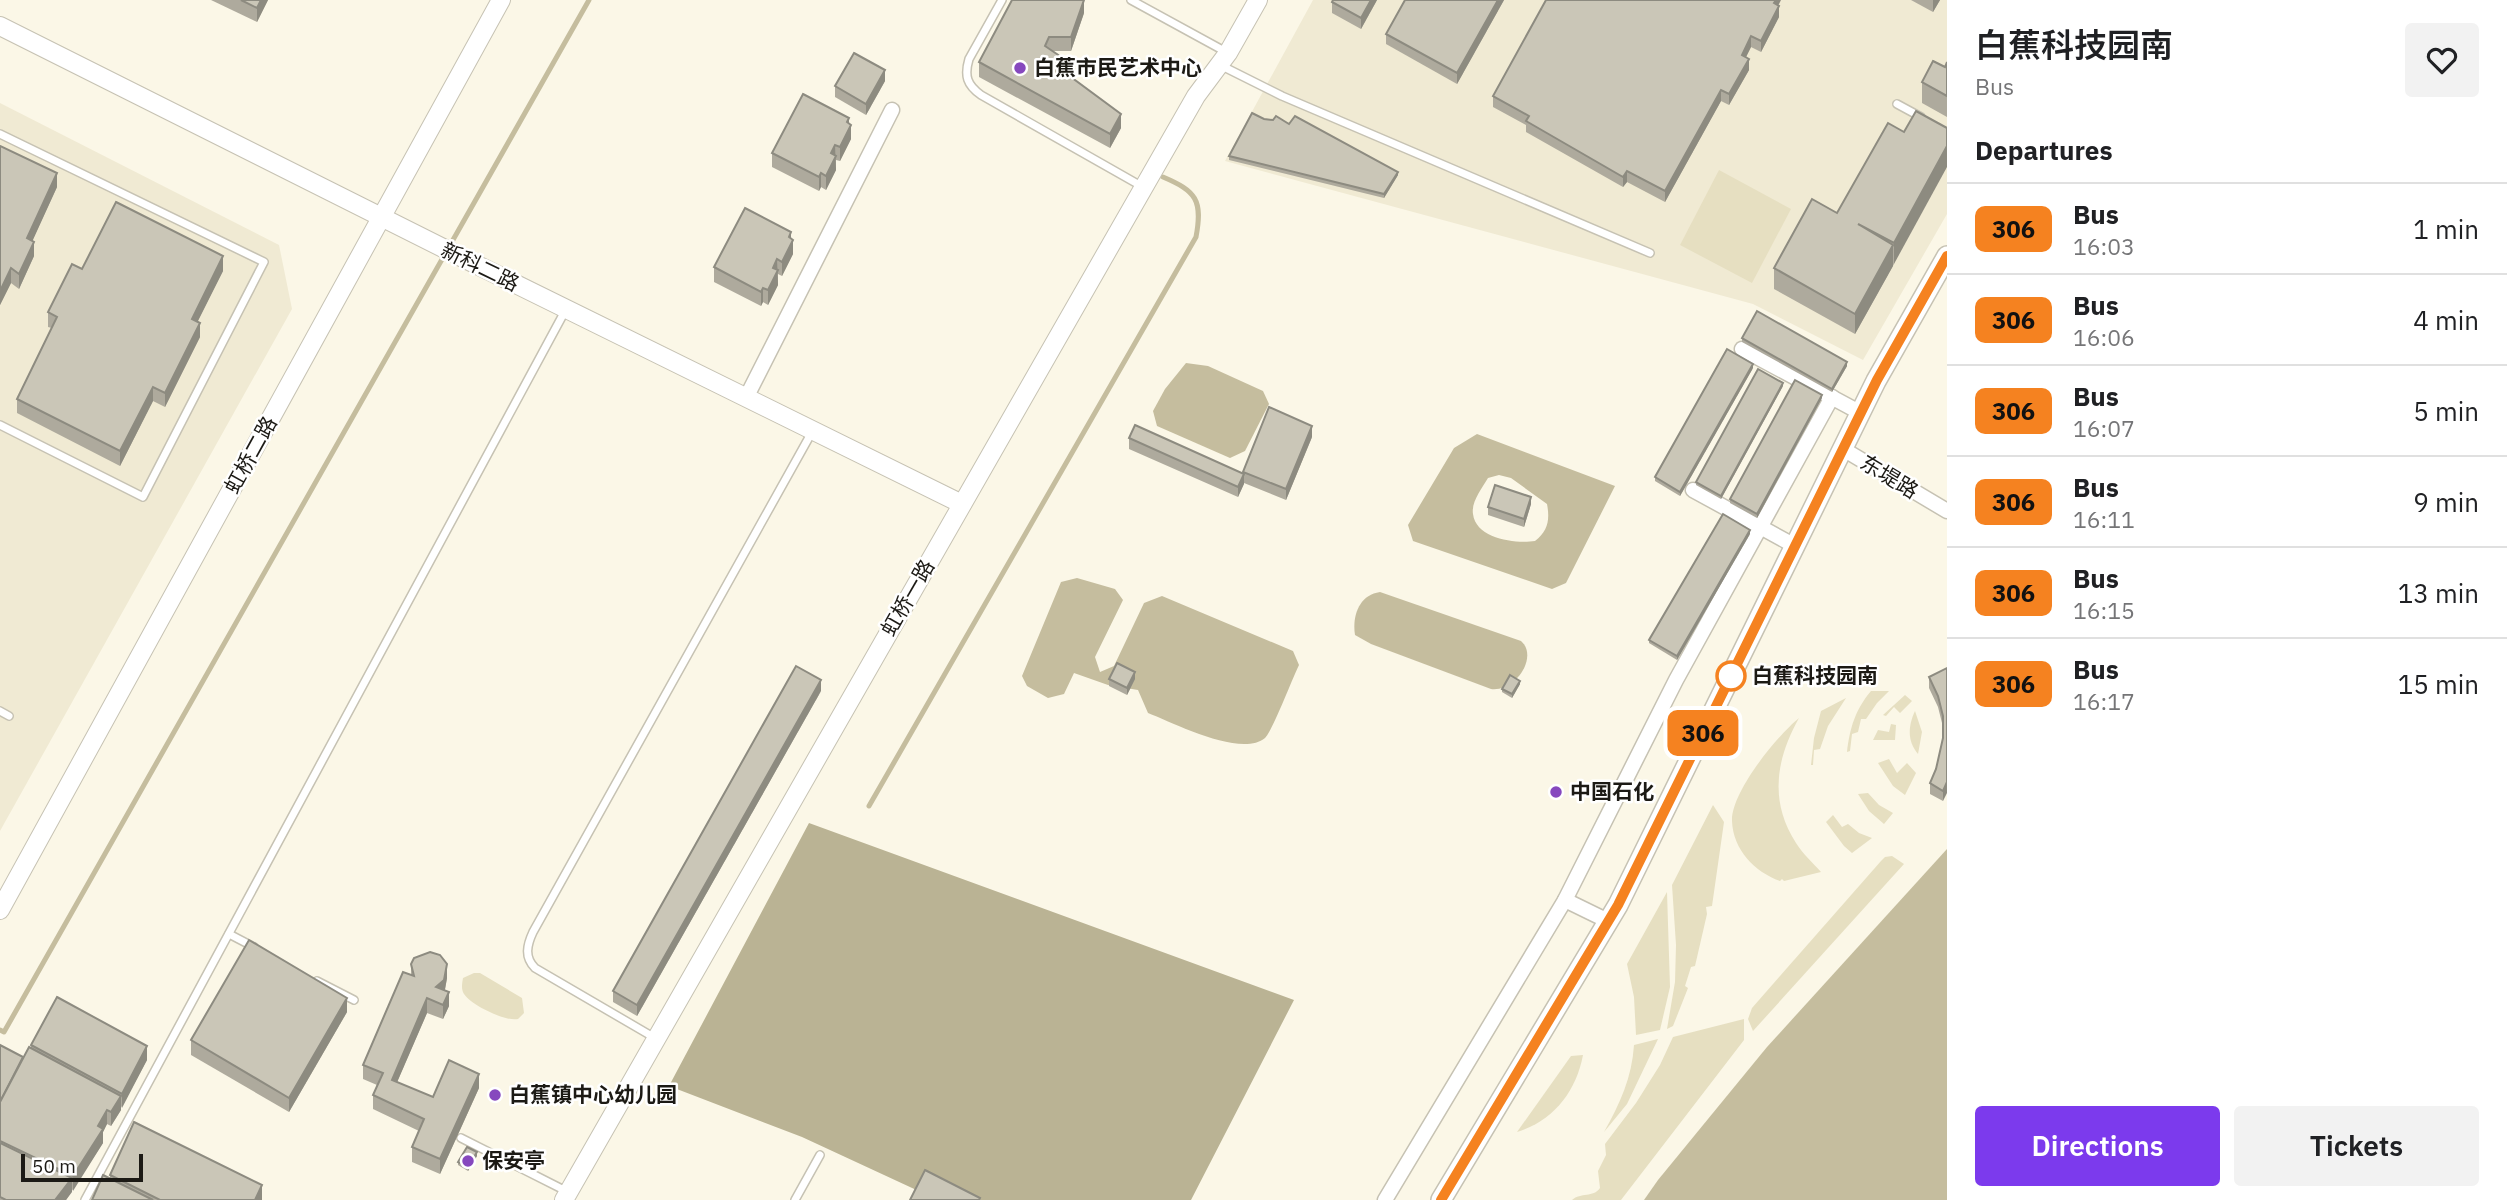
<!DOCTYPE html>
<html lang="en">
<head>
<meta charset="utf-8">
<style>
	:root { --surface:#fff; --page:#f2f2f2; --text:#202124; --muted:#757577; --line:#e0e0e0; --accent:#7c3aed }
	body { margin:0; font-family:"IBM Plex Sans","Noto Sans SC",sans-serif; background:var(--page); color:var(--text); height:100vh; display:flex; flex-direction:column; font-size:26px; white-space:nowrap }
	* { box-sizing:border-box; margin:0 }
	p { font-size:23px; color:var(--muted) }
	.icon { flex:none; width:38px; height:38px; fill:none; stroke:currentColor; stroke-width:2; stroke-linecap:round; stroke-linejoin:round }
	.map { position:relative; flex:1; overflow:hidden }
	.side { display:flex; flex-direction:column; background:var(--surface); width:560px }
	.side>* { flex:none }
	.badge { padding:0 14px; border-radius:10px; font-size:24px; line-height:46px }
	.scale { position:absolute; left:21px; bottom:18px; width:122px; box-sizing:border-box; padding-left:7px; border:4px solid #1c1a15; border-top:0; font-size:19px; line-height:24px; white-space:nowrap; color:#1c1a15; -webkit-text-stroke:5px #fff; paint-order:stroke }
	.map>.badge { position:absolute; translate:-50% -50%; box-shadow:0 0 0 4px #fff }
	h2 { padding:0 28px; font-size:26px; line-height:63px }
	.round { display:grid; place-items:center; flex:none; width:74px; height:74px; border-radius:7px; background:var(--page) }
	.overview { display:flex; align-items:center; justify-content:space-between; height:119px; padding:0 28px }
	h1 { font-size:33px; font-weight:600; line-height:52px }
	.button { display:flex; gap:14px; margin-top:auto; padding:14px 28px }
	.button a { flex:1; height:80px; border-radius:7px; background:var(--accent); color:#fff; font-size:28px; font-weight:600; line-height:80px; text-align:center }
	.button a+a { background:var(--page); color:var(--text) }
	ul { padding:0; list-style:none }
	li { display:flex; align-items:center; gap:21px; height:91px; padding:0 28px; border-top:2px solid var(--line) }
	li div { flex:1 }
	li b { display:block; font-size:26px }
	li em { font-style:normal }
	li .badge { min-width:77px; font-weight:700; text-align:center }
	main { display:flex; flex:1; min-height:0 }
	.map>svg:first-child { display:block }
	.built { fill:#f0ead3 }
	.green { fill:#e6dfc1 }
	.forest { fill:#bab394 }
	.water { fill:#c5bd9e; fill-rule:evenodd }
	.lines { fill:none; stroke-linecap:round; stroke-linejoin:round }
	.stream { stroke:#c5bd9e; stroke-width:5 }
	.service-casing { stroke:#c6c2b3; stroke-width:10 }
	.minor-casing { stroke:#c6c2b3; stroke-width:17 }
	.tertiary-casing { stroke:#c6c2b3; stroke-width:20 }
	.secondary-casing { stroke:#c6c2b3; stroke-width:22 }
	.service { stroke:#fff; stroke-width:7 }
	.minor { stroke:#fff; stroke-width:14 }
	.tertiary { stroke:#fff; stroke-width:18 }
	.secondary { stroke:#fff; stroke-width:19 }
	.wall { fill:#aeaa9d }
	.shaded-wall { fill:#8d8b80 }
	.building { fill:#cac6b7; stroke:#8d8b80; stroke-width:2 }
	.line-casing { stroke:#fff; stroke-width:16 }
	.line { stroke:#f58220; stroke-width:10 }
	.poi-dot { fill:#8648be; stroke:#fff; stroke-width:2.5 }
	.stop-dot { fill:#fff; stroke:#f58220; stroke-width:3.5 }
	.labels { text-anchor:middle; stroke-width:5; stroke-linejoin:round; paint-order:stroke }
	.poi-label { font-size:21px; font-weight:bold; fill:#1c1a15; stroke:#fff; text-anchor:start }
	.street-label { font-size:21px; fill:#1c1a15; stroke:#fff }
	.stop-label { font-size:21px; font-weight:bold; fill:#1c1a15; stroke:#fff; text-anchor:start }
</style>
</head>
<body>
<main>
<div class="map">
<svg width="1947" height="1200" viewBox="0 0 1947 1200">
	<rect width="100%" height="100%" fill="#fbf7e7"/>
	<!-- built -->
	<g class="built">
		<polygon points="1313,0 1947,0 1947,214 1863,360 1753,304 1225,161"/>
		<polygon points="0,103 279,245 292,309 0,831"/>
	</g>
	<!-- green -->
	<g class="green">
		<polygon points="1719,170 1791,209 1752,283 1680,245"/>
		<path d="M1871,691H1889L1877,703L1866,719H1861L1858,732L1852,734L1850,751L1847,752C1850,728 1855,710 1871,691Z"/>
		<polygon points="1905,695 1912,701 1900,713 1894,707 1886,716 1883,715"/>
		<polygon points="1846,698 1828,726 1820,749 1814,750 1813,765 1811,765 1814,738 1821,711"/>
		<path d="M1915,711L1922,732L1918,754C1907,741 1908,726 1915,711Z"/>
		<path d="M1799,718C1776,759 1769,801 1796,843C1803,854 1813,863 1821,872L1784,881L1782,879L1780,881C1755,872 1733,850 1732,821C1731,792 1777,736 1799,718Z"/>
		<polygon points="1891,724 1896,725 1895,740 1873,740 1878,730 1889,732"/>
		<polygon points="1889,759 1897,773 1907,763 1916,773 1905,795 1893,786 1878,763"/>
		<polygon points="1868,793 1879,805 1893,813 1884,824 1869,811 1858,794"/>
		<polygon points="1713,805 1724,822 1712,906 1706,907 1707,914 1695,966 1691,967 1685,986 1688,988 1673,1026 1667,1029 1675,982 1676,945 1672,885"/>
		<polygon points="1833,815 1842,827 1848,824 1859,833 1872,838 1852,853 1844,846 1826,822"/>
		<polygon points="1892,856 1904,864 1753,1031 1748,1019 1752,1008 1881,861 1885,857"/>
		<polygon points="1667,892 1670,987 1660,1030 1636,1035 1634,997 1627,964"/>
		<path d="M474,973H480L522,998L524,1013L518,1019C506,1022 471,1005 464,994C461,989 462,984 463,978Z"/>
		<path d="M1744,1019V1040L1621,1200H1572C1581,1192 1593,1198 1600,1188L1598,1171L1606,1155L1605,1144L1636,1103L1660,1065L1673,1037Z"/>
		<path d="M1658,1039L1627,1104L1604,1132C1620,1104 1632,1077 1634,1045Z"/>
		<path d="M1583,1055C1576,1092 1553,1121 1517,1132L1571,1056Z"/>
	</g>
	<!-- forest -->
	<polygon class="forest" points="809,823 1294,1000 1191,1200 938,1200 802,1137 669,1086"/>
	<!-- water -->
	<g class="water">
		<polygon points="1186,363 1208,366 1263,391 1269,404 1245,451 1230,458 1157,426 1153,411 1165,389"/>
		<path d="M1477,434L1615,486L1566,583L1552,589L1413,541L1408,525L1454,448ZM1499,475L1511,478L1547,504C1550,520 1548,531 1535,541C1516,544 1476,539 1473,514C1471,502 1482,488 1488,478Z"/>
		<path d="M1077,578L1115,589L1123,600L1095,657L1100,672L1114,666L1144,603L1162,596L1293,651L1299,665C1293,677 1272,732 1265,738C1241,758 1174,723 1148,713L1138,690L1108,685L1074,673L1064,694L1048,698L1027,686L1022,676L1061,582Z"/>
		<path d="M1380,592L1521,641C1539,657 1515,692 1491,689L1371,644L1355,635C1352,616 1359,595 1380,592Z"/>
		<polygon points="1947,849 1947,1200 1644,1200 1658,1180 1767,1047"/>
	</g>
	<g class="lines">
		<!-- stream -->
		<g class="stream">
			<path d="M869,806L1196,237C1203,200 1196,191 1163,177"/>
			<polyline points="0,1030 4,1032 589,0"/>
		</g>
		<defs>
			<g id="service">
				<path d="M1002,0L969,59C964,76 967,85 981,95L1143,187"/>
				<polyline points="1131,0 1228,53"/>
				<polyline points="1220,65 1282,96 1650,253"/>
				<polyline points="1897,104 1921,117"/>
				<polyline points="0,134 264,262 143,497 0,425"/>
				<polyline points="0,711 9,716"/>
				<polyline points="229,934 254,947"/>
				<polyline points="317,981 354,1000"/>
				<path d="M655,1038L535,968C524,957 527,945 533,932L812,432"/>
				<polyline points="461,1138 568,1192"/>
				<polyline points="85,1200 565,311"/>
				<polyline points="795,1200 820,1155"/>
			</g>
			<g id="minor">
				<polyline points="1742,349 1861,413"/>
				<polyline points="746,398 892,110"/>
				<polyline points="1843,449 1947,511"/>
				<polyline points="1693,490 1795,546"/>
				<polyline points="1565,900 1608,921"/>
				<polyline points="1385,1200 1565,900 1676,680 1832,397"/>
			</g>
			<g id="tertiary">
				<polyline points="0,26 461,257 962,504"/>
				<polyline points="0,910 501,0"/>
				<polyline points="564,1200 1196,96 1228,53 1258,0"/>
			</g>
			<polyline id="secondary" points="1441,1200 1618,905 1876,381 1947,256"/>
		</defs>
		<!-- service casing -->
		<use href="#service" class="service-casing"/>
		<!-- minor casing -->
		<use href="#minor" class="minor-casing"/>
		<!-- tertiary casing -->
		<use href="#tertiary" class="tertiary-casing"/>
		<!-- secondary casing -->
		<use href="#secondary" class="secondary-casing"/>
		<!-- service -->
		<use href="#service" class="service"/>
		<!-- minor -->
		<use href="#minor" class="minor"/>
		<!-- tertiary -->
		<use href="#tertiary" class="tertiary"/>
		<!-- secondary -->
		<use href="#secondary" class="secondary"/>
	</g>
	<!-- wall -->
	<g class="wall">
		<polygon points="211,0 268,0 257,22"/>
		<polygon points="1377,0 1361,29 1332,13 1332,2"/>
		<polygon points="1405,0 1504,0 1457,84 1386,44 1386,34"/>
		<polygon points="1911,0 1940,0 1933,12"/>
		<polygon points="1778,5 1779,17 1761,52 1751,47 1746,57 1749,70 1729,105 1721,101 1665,202 1627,182 1623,187 1526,132 1526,125 1493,107 1493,96"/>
		<polygon points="1084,13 1071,51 1053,51 1073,79 1121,128 1110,148 979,77 979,62"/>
		<polygon points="1947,62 1947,117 1922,103 1922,82 1945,67"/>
		<polygon points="885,81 866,115 835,97 835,86"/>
		<polygon points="1264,119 1289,124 1398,175 1384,198 1229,160 1229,156"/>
		<polygon points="849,124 851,139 840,161 836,160 836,170 826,190 821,187 819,191 772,167 772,153"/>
		<polygon points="1904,132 1894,264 1855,334 1774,289 1774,268 1837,213"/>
		<polygon points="0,146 57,187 32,241 34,256 19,289 11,283 0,305"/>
		<polygon points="791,239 793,254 782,276 778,274 778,285 768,305 763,302 761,306 714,282 714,267"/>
		<polygon points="82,269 223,271 197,322 200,337 165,407 153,401 120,466 17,413 17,399 52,328 48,327 48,312"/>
		<polygon points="1742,338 1847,366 1832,392 1742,342"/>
		<polygon points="1753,368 1680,496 1655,481 1655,477"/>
		<polygon points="1783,386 1721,499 1696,485 1696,482"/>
		<polygon points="1822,398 1757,518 1730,503 1730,499"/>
		<polygon points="1312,437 1286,500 1244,483 1238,497 1129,449 1129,438 1243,473"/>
		<polygon points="1531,504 1524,527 1488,515 1488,507"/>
		<polygon points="1750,534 1677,660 1649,643 1649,640"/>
		<polygon points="1947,668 1943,801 1930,794 1930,783 1936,769 1943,739 1943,727 1938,707 1929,688 1929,677"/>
		<polygon points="1109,679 1135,679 1127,695 1109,686"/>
		<polygon points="1520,684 1512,698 1502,692 1502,689"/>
		<polygon points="821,691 637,1016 613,1002 613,991"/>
		<polygon points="411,964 447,978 445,990 449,1006 443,1019 427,1013 397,1082 433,1097 479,1088 440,1174 412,1162 412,1147 419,1131 373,1109 373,1095 377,1085 363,1079 363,1065 411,975"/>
		<polygon points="347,1012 289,1112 191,1055 191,1040"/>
		<polygon points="0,1045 23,1057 31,1049 31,1045 147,1060 121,1108 121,1110 111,1126 107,1124 103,1132 103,1143 66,1200 0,1200"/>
		<polygon points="477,1156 468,1171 458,1165 458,1162"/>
		<polygon points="110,1175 262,1199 262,1200 92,1200 110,1179"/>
	</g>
	<!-- shaded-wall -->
	<g class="shaded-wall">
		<polygon points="261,0 268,0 257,22 257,8"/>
		<polygon points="1084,0 1084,13 1071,51 1071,37"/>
		<polygon points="1371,0 1377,0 1361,29 1361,18"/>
		<polygon points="1498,0 1504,0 1457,84 1457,73"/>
		<polygon points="1776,0 1781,0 1774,14 1774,3"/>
		<polygon points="1933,0 1940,0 1933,12"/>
		<polygon points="1779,6 1779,17 1761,52 1761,41"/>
		<polygon points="1751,36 1751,47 1742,65 1742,55"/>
		<polygon points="1749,59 1749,70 1729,105 1729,94"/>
		<polygon points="885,70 885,81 866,115 866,104"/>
		<polygon points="1721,90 1721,101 1665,202 1665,191"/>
		<polygon points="1121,114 1121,128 1110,148 1110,134"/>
		<polygon points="849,118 849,129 851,125 851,139 840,161 840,147 847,122"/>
		<polygon points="835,145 836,170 826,190 826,176 831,153"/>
		<polygon points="1947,146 1947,167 1894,264 1894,243"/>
		<polygon points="1627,171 1627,182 1623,187 1623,177"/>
		<polygon points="1398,172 1398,175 1384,198 1384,194"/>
		<polygon points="57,173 57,187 27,253 27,238"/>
		<polygon points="821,173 821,187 819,191 819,177"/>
		<polygon points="791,232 791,244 793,240 793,254 782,276 782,262 789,237"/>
		<polygon points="34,242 34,256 19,289 19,274"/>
		<polygon points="1893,245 1893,266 1855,334 1855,314"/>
		<polygon points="223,256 223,271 192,333 192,319"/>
		<polygon points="777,259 778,285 768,305 768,290 773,268"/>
		<polygon points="11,268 11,283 0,305 0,291"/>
		<polygon points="763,288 763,302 761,306 761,292"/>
		<polygon points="200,323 200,337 165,407 165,393"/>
		<polygon points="1847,362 1847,366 1832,392 1832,389"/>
		<polygon points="1753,364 1753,368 1680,496 1680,492"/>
		<polygon points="1783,383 1783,386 1721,499 1721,496"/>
		<polygon points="153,387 153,401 120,466 120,451"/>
		<polygon points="1822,395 1822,398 1757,518 1757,514"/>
		<polygon points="1312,426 1312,437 1286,500 1286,489"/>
		<polygon points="1244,474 1244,484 1238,497 1238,487"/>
		<polygon points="1531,497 1531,504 1524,527 1524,519"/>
		<polygon points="1750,530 1750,534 1677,660 1677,656"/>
		<polygon points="1135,672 1135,679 1127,695 1127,688"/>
		<polygon points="821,680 821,691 637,1016 637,1005"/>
		<polygon points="1520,681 1520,684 1512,698 1512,694"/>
		<polygon points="1947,782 1947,793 1943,801 1943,791"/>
		<polygon points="447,964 447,978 444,994 436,987"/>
		<polygon points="449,992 449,1006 443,1019 443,1005"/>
		<polygon points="347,998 347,1012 289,1112 289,1098"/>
		<polygon points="427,998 427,1013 392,1094 392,1080"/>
		<polygon points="147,1046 147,1060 122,1108 122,1094"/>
		<polygon points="479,1074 479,1088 440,1174 440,1159"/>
		<polygon points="121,1096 121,1110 111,1126 111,1112"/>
		<polygon points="107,1110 107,1124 103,1132 103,1143 73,1191 73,1176"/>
		<polygon points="477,1152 477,1156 468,1171 468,1167"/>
		<polygon points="72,1178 72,1192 66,1200 55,1200"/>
		<polygon points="262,1185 262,1200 255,1200"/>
	</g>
	<!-- building -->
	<g class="building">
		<polygon points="241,0 261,0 257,8"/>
		<polygon points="1012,0 1084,0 1071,37 1049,37 1045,46 1073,65 1071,77 1121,114 1110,134 979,62"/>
		<polygon points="1333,0 1371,0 1361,18 1332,2"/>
		<polygon points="1405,0 1498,0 1457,73 1386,34"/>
		<polygon points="1546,0 1776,0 1774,3 1779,6 1761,41 1751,36 1742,55 1749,59 1729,94 1721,90 1665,191 1627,171 1623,177 1526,121 1529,116 1493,96"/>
		<polygon points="854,53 885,70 866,104 835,86"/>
		<polygon points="1933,61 1945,67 1947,62 1947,96 1922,82"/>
		<polygon points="803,94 849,118 847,122 851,125 840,147 835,145 831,153 836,156 826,176 821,173 819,177 772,153"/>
		<polygon points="1916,111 1947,128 1947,146 1894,243 1858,224 1893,245 1855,314 1774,268 1812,199 1837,213 1888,123 1904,132"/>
		<polygon points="1252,113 1264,119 1273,120 1276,116 1289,124 1295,116 1398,172 1384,194 1229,156"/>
		<polygon points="0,146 57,173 27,238 34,242 19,274 11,268 0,291"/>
		<polygon points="116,202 223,256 192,319 200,323 165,393 153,387 120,451 17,399 57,317 48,312 72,264 82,269"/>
		<polygon points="745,208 791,232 789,237 793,240 782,262 777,259 773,268 778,270 768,290 763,288 761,292 714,267"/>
		<polygon points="1757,311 1847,362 1832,389 1742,338"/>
		<polygon points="1727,349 1753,364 1680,492 1655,477"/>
		<polygon points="1758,369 1783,383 1721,496 1696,482"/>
		<polygon points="1795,380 1822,395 1757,514 1730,499"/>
		<polygon points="1269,407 1312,426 1286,489 1243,472"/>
		<polygon points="1135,425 1244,474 1238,487 1129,438"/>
		<polygon points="1495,485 1531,497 1524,519 1488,507"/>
		<polygon points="1723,514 1750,530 1677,656 1649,640"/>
		<polygon points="1117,663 1135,672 1127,688 1109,679"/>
		<polygon points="796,666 821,680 637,1005 613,991"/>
		<polygon points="1947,668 1947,782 1943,791 1930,783 1936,769 1943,738 1943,716 1938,696 1929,677"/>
		<polygon points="1510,675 1520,681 1512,694 1502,689"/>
		<polygon points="249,940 347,998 289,1098 191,1040"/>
		<polygon points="430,952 440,955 447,964 444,980 436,987 449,992 443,1005 427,998 392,1080 433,1097 449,1060 479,1074 440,1159 412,1147 424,1119 373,1095 383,1073 363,1065 403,972 414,976 411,964 414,958"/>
		<polygon points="57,997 147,1046 122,1094 31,1045"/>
		<polygon points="0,1045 23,1057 0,1102"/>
		<polygon points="29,1047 121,1096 111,1112 107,1110 98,1126 103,1129 73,1176 0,1141 0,1102"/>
		<polygon points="134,1122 262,1185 255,1200 160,1200 110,1175"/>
		<polygon points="0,1143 72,1178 55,1200 6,1200 0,1197"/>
		<polygon points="467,1147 477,1152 468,1167 458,1162"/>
		<polygon points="925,1170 980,1198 979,1200 910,1200"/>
		<polygon points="103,1175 153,1200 92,1200"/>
	</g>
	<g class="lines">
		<defs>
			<polyline id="line" points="1441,1200 1618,905 1877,380 1947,256"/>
		</defs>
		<!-- line casing -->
		<use href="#line" class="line-casing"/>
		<!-- line -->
		<use href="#line" class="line"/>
	</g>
	<!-- markers -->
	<g class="poi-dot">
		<circle cx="1020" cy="68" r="7"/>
		<circle cx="1556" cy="792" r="7"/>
		<circle cx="495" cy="1095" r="7"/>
		<circle cx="468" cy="1161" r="7"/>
	</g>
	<circle class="stop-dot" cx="1731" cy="676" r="14"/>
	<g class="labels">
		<!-- poi labels -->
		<g class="poi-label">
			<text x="1034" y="75">白蕉市民艺术中心</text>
			<text x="1570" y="799">中国石化</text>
			<text x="509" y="1102">白蕉镇中心幼儿园</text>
			<text x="482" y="1168">保安亭</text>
		</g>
		<!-- street labels -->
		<g class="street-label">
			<text transform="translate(480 267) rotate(26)" y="7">新科二路</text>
			<text transform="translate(251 455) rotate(-61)" y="7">虹桥二路</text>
			<text transform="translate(1889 477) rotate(31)" y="7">东堤路</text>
			<text transform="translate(908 598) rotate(-60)" y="7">虹桥一路</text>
		</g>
		<!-- stop labels -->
		<g class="stop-label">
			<text x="1752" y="683">白蕉科技园南</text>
		</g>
	</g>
</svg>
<div class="scale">50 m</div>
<b class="badge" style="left:1703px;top:733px;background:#f58220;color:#111">306</b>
</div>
<section class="side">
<div class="overview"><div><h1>白蕉科技园南</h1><p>Bus</p></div><a class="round"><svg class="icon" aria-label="heart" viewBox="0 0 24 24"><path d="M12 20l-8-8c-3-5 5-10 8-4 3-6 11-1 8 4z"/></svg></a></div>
<h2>Departures</h2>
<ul>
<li><span class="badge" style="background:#f58220;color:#111">306</span><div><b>Bus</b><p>16:03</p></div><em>1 min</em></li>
<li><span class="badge" style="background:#f58220;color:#111">306</span><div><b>Bus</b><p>16:06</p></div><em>4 min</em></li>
<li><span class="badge" style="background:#f58220;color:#111">306</span><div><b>Bus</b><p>16:07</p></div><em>5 min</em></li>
<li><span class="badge" style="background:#f58220;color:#111">306</span><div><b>Bus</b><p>16:11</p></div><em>9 min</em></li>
<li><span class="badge" style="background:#f58220;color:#111">306</span><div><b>Bus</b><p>16:15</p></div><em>13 min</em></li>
<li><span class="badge" style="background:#f58220;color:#111">306</span><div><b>Bus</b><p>16:17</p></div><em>15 min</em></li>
</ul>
<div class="button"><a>Directions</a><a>Tickets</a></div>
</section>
</main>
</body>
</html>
